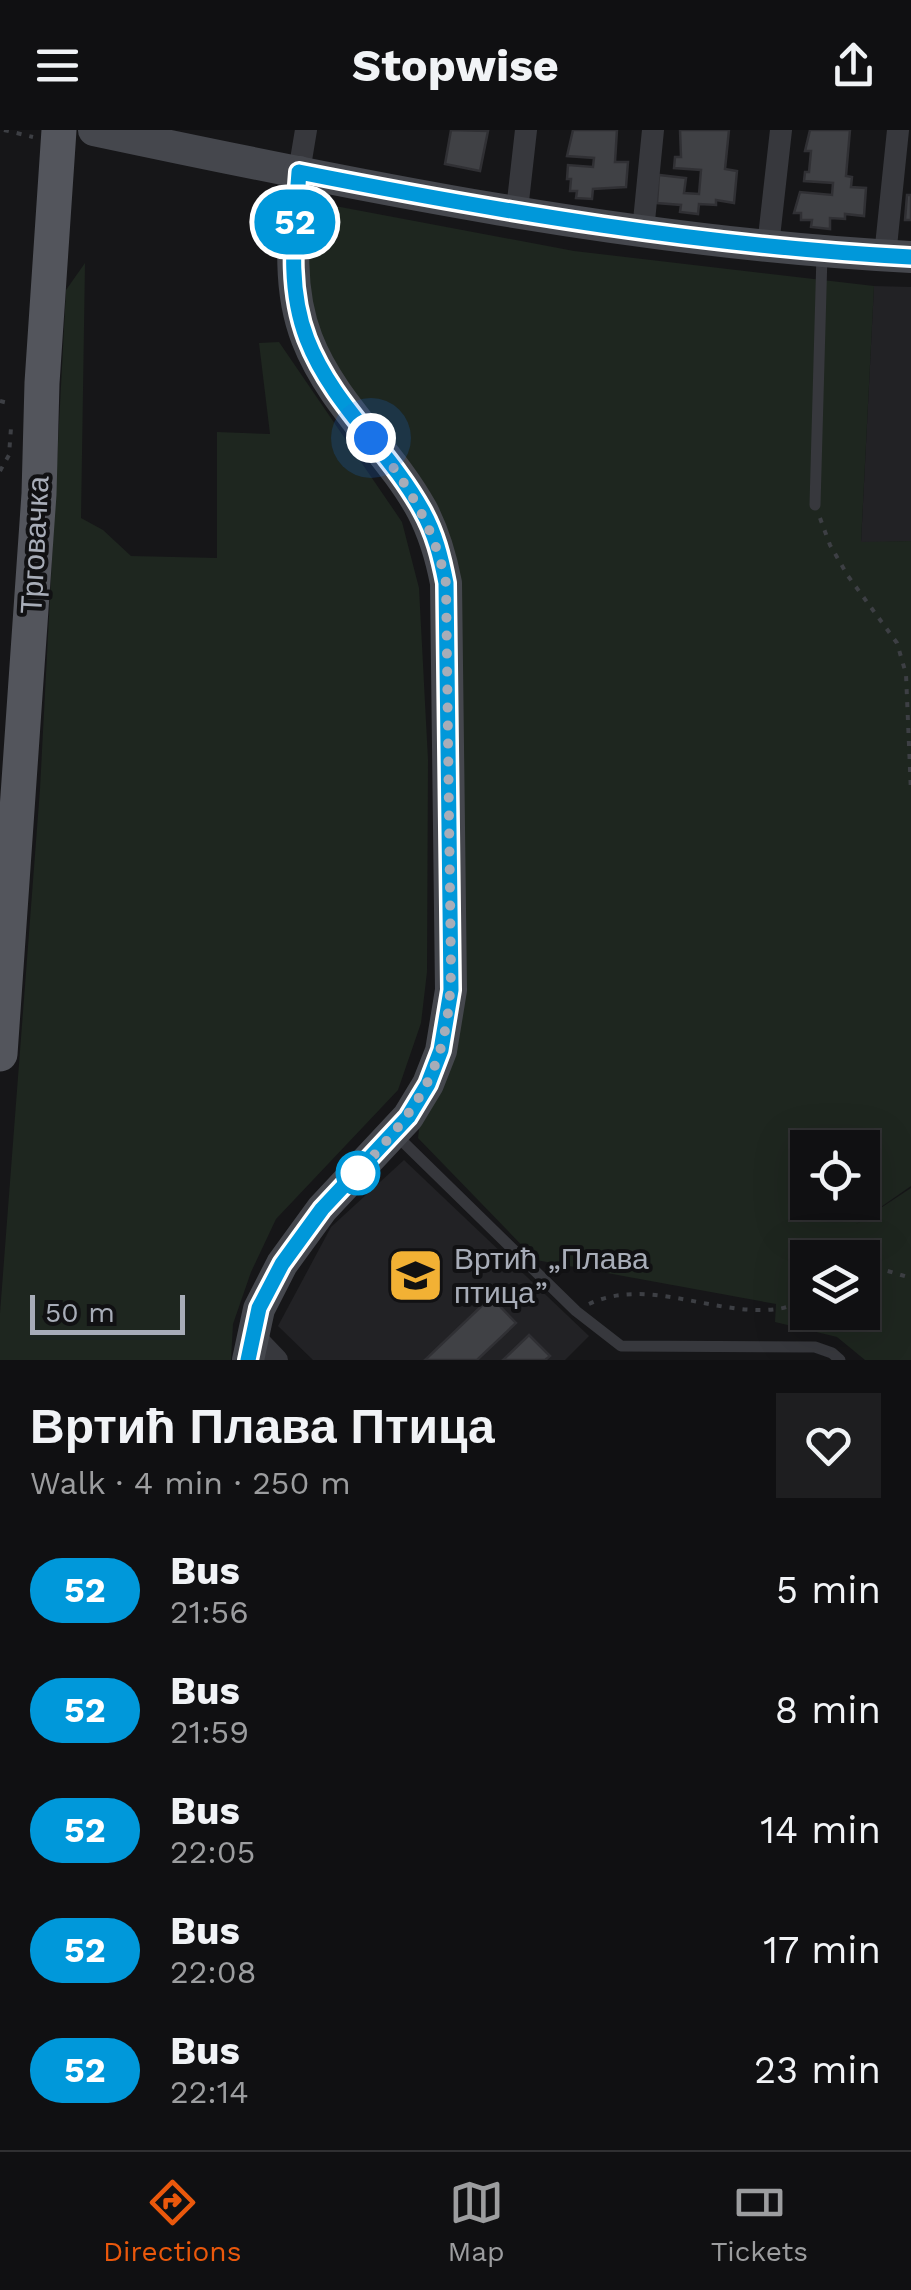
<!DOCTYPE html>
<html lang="en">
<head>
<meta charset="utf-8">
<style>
	:root { --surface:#101012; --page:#1e1e20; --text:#f1f3f6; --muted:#9c9d9f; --line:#303032; --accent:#ea580c }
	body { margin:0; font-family:"Work Sans",sans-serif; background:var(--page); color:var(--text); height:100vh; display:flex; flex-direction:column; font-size:38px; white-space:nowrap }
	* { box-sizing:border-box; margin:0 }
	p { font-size:32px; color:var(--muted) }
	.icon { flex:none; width:55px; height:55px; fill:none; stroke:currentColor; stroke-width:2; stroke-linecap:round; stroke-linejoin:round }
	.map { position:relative; height:1230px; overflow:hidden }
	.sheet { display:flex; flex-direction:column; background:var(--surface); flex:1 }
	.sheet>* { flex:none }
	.badge { padding:0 20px; border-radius:32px; font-size:35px; line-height:65px }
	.buttons { position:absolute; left:790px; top:1000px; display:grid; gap:20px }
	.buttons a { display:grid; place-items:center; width:90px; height:90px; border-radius:0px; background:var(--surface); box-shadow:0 10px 40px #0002,0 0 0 2px var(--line); font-size:50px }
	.scale { position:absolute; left:30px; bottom:25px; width:155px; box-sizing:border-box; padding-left:10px; border:5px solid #a8adb8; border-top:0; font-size:28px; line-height:35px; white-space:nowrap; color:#a8adb8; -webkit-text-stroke:8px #111113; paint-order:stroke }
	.you { position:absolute; width:50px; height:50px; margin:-25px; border:8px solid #fff; border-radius:50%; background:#1a73e8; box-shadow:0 0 0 15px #1a73e833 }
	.map>.badge { position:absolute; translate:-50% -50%; box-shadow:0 0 0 5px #fff }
	.round { display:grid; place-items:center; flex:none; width:105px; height:105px; border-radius:0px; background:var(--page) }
	.headline { display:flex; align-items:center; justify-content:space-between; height:170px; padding:0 30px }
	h1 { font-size:48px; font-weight:700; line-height:75px }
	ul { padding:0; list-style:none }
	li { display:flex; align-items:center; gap:30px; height:120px; padding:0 30px }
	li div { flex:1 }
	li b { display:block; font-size:38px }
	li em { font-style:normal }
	li .badge { min-width:110px; font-weight:700; text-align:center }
	header { display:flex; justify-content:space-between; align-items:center; height:130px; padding:0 30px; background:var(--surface); font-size:45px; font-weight:700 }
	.menu { display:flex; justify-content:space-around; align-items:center; height:140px; border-top:2px solid var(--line); background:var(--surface); font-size:28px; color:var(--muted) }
	.menu a { display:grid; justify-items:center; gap:5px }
	.menu .current { color:var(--accent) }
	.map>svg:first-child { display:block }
	.built { fill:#222225 }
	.green { fill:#1e261f; fill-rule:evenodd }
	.building { fill:#404145; stroke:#303034; stroke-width:2.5 }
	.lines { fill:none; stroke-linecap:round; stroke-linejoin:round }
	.path { stroke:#3d3f44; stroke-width:4; stroke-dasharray:5 8; stroke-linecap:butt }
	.lane { stroke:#37383d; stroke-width:11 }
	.street { stroke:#37383d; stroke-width:22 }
	.secondary { stroke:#45474d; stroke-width:32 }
	.primary { stroke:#53555c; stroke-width:35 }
	.line-casing { stroke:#fff; stroke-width:22 }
	.line { stroke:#0098da; stroke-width:15 }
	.walk { stroke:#a8adb8; stroke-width:10; stroke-dasharray:0 18 }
	.stop-dot { fill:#fff; stroke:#0098da; stroke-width:5 }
	.labels { text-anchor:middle; stroke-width:8; stroke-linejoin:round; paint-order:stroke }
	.street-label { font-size:30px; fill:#a8adb8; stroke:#111113 }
	.poi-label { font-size:30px; fill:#a8adb8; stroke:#111113; text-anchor:start }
</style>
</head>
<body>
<header><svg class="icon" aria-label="menu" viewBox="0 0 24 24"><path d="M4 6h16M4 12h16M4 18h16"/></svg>Stopwise<svg class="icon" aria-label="share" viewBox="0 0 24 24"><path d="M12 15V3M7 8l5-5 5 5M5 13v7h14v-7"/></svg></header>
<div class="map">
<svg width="911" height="1230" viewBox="0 0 911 1230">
	<rect width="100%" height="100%" fill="#161618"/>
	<!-- built -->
	<g class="built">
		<polygon points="874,156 911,157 911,411 861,413"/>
		<polygon points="404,1030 589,1206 565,1230 313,1230 278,1196 331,1097"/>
	</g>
	<!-- green -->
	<g class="green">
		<path d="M335,76L574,121L874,156L861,412L911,411V1056L855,1095L911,1058V1230H865L837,1207L775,1192L776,1174L536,1130L418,1008L420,991L448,929L461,486L314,202L303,147L309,96ZM808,1018H862V1072H808ZM808,1128H862V1182H808Z"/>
		<polygon points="85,133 81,388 103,400 131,426 217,428 217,302 270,304 259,213 279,212 402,392 419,458 428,630 427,842 421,893 398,960 276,1089 251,1142 233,1194 231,1230 0,1230 0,1183 40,659 66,160"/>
	</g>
	<!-- building -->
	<g class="building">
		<polygon points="451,0 488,1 480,41 445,34"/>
		<polygon points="573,0 617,0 615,32 628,32 626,57 593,59 592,69 576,68 577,61 570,61 571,49 567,49 568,35 593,37 594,28 567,26"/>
		<polygon points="680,0 729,0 725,39 737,41 734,73 716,70 716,75 699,74 698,84 680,82 681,75 657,73 659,45 686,48 684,63 699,64 701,40 674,38 675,27 681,27"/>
		<polygon points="810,0 850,0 846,46 852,47 851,57 866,58 864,86 845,84 845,89 830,88 830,99 811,97 812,90 801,90 801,83 794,83 800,62 832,65 833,53 804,51 805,42 809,42 811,21 805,21"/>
		<polygon points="907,65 911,65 911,90 905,90"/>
		<polygon points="491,1167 516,1193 477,1230 425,1230"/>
		<polygon points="529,1205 550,1226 545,1230 503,1230"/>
	</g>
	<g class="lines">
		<!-- path -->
		<g class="path">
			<polyline points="4,0 33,7"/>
			<polyline points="0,271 12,274"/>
			<polyline points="0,341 9,325 11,298"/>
			<polyline points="820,388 830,415 848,446 897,513 906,544 911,663"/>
			<polyline points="862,1139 881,1139 911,1148"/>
			<path d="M589,1174C649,1146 715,1187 777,1179C787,1178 798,1173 808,1169"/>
		</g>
		<!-- lane -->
		<g class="lane">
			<polyline points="815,375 822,124"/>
			<polyline points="397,1006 576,1181 621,1216 815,1217 832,1223 840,1230"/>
		</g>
		<!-- street -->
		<g class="street">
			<polyline points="299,42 306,0"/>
			<polyline points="517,80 526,0"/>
			<polyline points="643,101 653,0"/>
			<polyline points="768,116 781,0"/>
			<polyline points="885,126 898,0"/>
			<polyline points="253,1205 277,1230"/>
		</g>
		<!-- secondary -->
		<g class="secondary">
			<path d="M94,0C362,57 637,113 911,127"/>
			<path d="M248,1230L259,1179L282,1134L322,1079L408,987L428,954L441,921L451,860L446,453C441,427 434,403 422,380C389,320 332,274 307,209C286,155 294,98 299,42"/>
		</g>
		<!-- primary -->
		<polyline class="primary" points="0,924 39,364 42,253 59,0"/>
	</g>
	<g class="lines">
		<defs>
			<path id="line" d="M248,1230L259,1178L282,1134L322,1079L408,987L428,954L441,920L451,860L446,453C441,427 435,403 422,380C389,320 332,274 307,209C286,155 295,98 299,42C500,82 705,116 911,127"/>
		</defs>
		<!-- line casing -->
		<use href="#line" class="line-casing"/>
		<!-- line -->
		<use href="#line" class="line"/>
		<!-- walk -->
		<path class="walk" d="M358,1043L354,1047C419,977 449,940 451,840L446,453C434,396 407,353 371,308"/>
	</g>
	<!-- icons -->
	<defs>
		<symbol id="school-square" viewBox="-11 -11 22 22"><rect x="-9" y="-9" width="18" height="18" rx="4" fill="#f2b134" stroke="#111113"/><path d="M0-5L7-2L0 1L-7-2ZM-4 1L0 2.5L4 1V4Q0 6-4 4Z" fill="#111"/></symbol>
	</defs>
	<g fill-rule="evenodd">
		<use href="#school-square" x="384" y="1114" width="63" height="63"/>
	</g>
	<!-- markers -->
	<circle class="stop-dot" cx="358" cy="1043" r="20"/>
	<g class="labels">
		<!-- street labels -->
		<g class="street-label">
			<text transform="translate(35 415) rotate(-87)" y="10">Трговачка</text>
		</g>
		<!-- poi labels -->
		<g class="poi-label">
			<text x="454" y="1139">Вртић „Плава<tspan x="454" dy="34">птица”</tspan></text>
		</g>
	</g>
</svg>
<div class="buttons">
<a><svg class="icon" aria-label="locate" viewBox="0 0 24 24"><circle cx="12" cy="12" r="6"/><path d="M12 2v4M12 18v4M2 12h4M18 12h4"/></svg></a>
<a><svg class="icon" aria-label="layers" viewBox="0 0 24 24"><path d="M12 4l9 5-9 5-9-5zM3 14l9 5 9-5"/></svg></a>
</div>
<div class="scale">50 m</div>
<div class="you" style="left:371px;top:308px"></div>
<b class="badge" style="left:295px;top:92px;background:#0098da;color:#fff">52</b>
</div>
<section class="sheet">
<div class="headline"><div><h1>Вртић Плава Птица</h1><p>Walk · 4 min · 250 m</p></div><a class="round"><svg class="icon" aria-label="heart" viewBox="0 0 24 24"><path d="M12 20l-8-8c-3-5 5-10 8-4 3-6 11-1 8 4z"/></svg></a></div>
<ul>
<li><span class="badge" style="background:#0098da;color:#fff">52</span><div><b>Bus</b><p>21:56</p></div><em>5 min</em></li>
<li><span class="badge" style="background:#0098da;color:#fff">52</span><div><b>Bus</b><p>21:59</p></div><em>8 min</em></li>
<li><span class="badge" style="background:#0098da;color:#fff">52</span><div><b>Bus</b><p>22:05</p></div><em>14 min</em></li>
<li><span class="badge" style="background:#0098da;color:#fff">52</span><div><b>Bus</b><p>22:08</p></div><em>17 min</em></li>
<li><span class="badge" style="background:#0098da;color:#fff">52</span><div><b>Bus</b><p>22:14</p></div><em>23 min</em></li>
</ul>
</section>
<nav class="menu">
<a class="current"><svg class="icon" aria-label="directions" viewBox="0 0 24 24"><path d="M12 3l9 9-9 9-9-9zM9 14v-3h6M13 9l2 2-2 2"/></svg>Directions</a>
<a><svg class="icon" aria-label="map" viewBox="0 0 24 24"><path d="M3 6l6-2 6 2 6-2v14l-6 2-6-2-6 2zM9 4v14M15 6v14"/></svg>Map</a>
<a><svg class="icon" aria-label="tickets" viewBox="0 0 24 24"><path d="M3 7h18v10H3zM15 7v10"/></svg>Tickets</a>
</nav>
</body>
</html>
